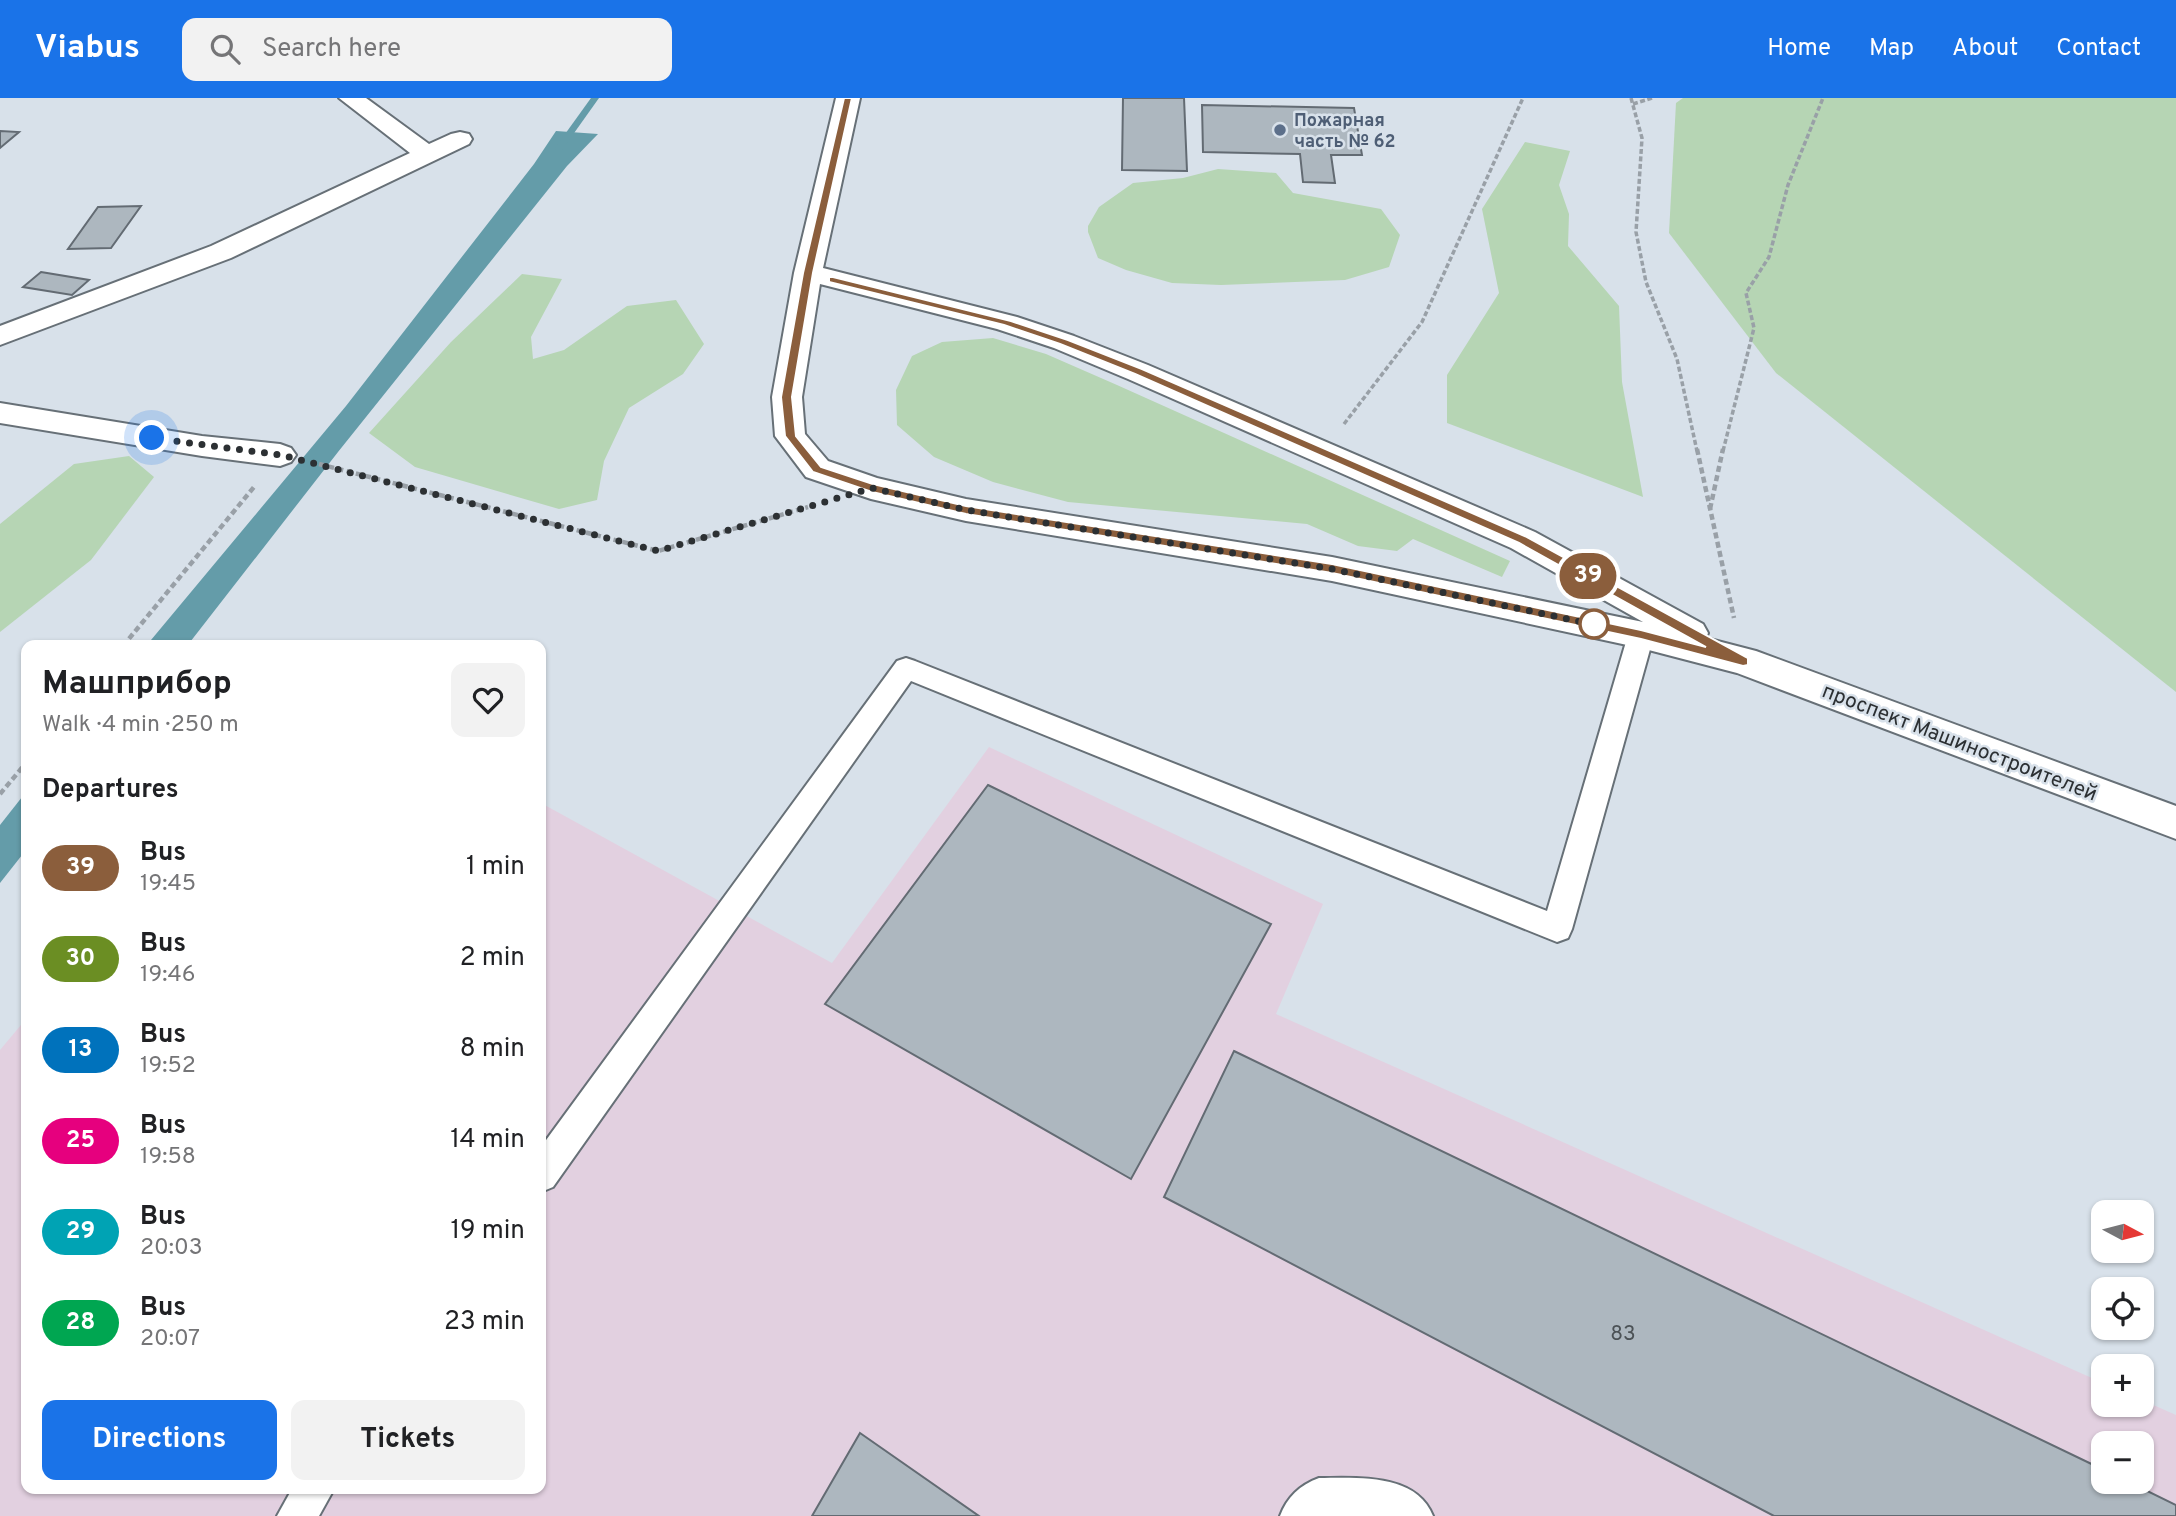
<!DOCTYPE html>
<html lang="en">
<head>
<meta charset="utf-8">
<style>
	:root { --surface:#fff; --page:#f2f2f2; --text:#202124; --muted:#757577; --accent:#1a73e8 }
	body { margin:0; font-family:Overpass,sans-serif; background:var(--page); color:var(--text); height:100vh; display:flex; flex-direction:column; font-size:26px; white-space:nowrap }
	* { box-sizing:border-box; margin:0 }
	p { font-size:23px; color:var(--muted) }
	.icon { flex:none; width:38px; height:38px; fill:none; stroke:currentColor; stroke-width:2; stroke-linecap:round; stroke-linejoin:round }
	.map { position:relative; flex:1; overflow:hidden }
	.panel { position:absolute; left:21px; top:542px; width:525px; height:854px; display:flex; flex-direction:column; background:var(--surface); border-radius:14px; box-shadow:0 2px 5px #0004 }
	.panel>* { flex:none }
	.badge { padding:0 14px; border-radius:23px; font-size:24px; line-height:46px }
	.needle { width:46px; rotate:97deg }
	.fabs { position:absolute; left:2091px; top:1102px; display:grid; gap:14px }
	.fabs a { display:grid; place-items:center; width:63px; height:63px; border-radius:14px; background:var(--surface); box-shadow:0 2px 5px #0004; font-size:35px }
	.you { position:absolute; width:35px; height:35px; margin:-18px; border:5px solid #fff; border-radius:50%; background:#1a73e8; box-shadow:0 0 0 10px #1a73e833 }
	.map>.badge { position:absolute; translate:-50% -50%; box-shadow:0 0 0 4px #fff }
	h2 { padding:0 21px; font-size:26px; line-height:63px }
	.round { display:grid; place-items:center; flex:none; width:74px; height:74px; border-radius:14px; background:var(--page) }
	.headline { display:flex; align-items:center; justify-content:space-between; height:119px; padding:0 21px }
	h1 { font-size:33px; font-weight:700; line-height:52px }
	.cta { display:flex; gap:14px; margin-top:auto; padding:14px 21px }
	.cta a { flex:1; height:80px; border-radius:14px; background:var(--accent); color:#fff; font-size:28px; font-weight:700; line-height:80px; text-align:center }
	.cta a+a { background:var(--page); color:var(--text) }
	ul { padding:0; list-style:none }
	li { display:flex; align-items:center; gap:21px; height:91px; padding:0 21px }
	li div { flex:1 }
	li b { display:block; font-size:26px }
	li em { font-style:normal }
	li .badge { min-width:77px; font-weight:700; text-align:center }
	header { display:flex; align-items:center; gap:42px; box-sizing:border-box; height:98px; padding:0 35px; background:var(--accent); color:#fff }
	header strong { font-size:33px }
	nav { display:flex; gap:38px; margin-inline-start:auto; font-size:24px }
	.search { width:490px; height:63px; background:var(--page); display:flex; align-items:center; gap:18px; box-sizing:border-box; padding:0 24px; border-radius:14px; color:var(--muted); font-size:26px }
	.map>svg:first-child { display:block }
	.industrial { fill:#e2d0e0; fill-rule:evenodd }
	.green { fill:#b6d5b4 }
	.water { fill:#649ca9 }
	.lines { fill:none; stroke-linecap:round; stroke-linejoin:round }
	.stream { fill:#649ca9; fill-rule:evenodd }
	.building { fill:#adb7bf; stroke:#636b73; stroke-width:2 }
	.service-casing { stroke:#677077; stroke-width:4 }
	.pedestrian-casing { stroke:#677077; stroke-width:4 }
	.minor-casing { stroke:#677077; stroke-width:4 }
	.tertiary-casing { stroke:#677077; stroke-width:4 }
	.path-far1 { stroke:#99a0a7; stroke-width:3.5; stroke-dasharray:5 2.5; stroke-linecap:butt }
	.path { stroke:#99a0a7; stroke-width:4.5; stroke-dasharray:6 3.5; stroke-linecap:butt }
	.service { fill:#fff; fill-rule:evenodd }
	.pedestrian { fill:#fff; fill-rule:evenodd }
	.minor { fill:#fff; fill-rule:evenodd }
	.tertiary { fill:#fff; fill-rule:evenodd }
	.line { fill:#8b5e3c; stroke:#fff; stroke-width:2 }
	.walk { stroke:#2c3033; stroke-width:7; stroke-dasharray:0 12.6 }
	.service-dot { fill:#5c6f8a; stroke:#d8e1ea; stroke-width:2.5 }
	.stop-dot { fill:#fff; stroke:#8b5e3c; stroke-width:3.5 }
	.labels { text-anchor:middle; stroke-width:5; stroke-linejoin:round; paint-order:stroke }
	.far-service-label { font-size:18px; font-weight:bold; fill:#4e5e75; stroke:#d8e1ea; text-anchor:start }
	.street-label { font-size:21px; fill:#2c3033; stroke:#d8e1ea }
	.near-number-label { font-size:21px; fill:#4c5256 }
</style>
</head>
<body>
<header>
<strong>Viabus</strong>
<div class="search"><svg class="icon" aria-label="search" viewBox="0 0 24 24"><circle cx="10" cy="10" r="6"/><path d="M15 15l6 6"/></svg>Search here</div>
<nav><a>Home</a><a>Map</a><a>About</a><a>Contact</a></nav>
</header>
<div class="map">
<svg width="2176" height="1418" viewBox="0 0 2176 1418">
	<rect width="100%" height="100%" fill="#d8e1ea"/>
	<!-- industrial -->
	<path class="industrial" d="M989,649L1323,806L1276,916L2103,1285L2104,1307H2142V1302L2176,1317V1418H0V952L26,921V1391H541V705L832,865ZM2104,1346H2142V1384H2104Z"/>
	<!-- green -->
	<g class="green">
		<polygon points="1683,0 2176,0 2176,594 1776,275 1669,135 1676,5"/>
		<polygon points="1525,44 1570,53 1559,87 1569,116 1568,148 1619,208 1622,284 1643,399 1447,325 1447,277 1499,195 1482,111"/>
		<polygon points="1218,71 1276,75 1293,95 1381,111 1400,137 1389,169 1345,182 1221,187 1172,185 1126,172 1098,160 1088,134 1088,128 1099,109 1133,85 1183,80"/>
		<polygon points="522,176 562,181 531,239 533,261 564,252 627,208 676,202 704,246 683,276 629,310 604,363 597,402 559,411 415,369 369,335 451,244"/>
		<polygon points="993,240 1046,256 1117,287 1510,463 1502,479 1413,441 1397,453 1358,448 1307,426 1068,404 993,384 934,359 897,327 896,292 912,258 942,244"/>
		<polygon points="129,358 154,379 91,462 0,534 0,426 74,366"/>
	</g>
	<!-- water -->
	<g class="water">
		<polygon points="556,33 598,36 567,68 338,354 187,548 146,548 346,308 534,66"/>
		<polygon points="26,694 26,752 0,785 0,727"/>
	</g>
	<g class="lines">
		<!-- stream -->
		<polygon class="stream" points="591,0 599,0 562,52 556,52 555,50"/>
	</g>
	<!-- building -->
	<g class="building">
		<polygon points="1123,0 1184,0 1187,73 1122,72"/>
		<polygon points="1202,7 1354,10 1362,57 1331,57 1335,85 1303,84 1300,56 1203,54"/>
		<polygon points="0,33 19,34 0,50"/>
		<polygon points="141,108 111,150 68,151 98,109"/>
		<polygon points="41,174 89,182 72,197 23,189"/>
		<polygon points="988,687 1271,826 1131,1081 825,906"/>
		<polygon points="1234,953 2104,1372 2104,1384 2129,1384 2176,1407 2176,1418 1774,1418 1164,1099"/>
		<polygon points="860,1335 979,1418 812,1418"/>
	</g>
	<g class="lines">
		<defs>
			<g id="service">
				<polygon points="1641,527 1650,530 1654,537 1572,831 1568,840 1557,844 911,583 553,1089 541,1094 541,1049 897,563 906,560 915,563 1547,813 1628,537 1632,530"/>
				<path d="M1319,1380C1358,1380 1416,1375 1433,1418H1280C1287,1399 1300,1387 1319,1380Z"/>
				<polygon points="292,1391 334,1391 319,1418 277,1418"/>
			</g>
			<polygon id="pedestrian" points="0,305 202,338 280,346 291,350 296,357 291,364 280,368 202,358 0,325"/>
			<polygon id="minor" points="339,0 366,0 429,46 451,36 460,34 469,36 472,41 469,46 231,160 0,247 0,228 211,148 410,55"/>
			<path id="tertiary" d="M836,0H860L823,170L1017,219L1074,238L1148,267L1535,434L1703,526L1708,535L1706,540L1756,553L2176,708V741L1737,575L1641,550L1332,483L966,423L871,401L806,379L775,338L772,299L794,175ZM820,186L997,231L1054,250L1128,281L1511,450L1643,524L1332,459L966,401L877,380L828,363L805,336L802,299Z"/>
		</defs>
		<!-- service casing -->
		<use href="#service" class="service-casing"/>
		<!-- pedestrian casing -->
		<use href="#pedestrian" class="pedestrian-casing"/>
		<!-- minor casing -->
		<use href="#minor" class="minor-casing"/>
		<!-- tertiary casing -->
		<use href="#tertiary" class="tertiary-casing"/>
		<!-- path-far1 -->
		<g class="path-far1">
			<polyline points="1631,0 1642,40 1636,134 1646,184 1677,261 1697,353"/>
			<polyline points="1633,6 1652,0"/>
			<polyline points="1344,326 1422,224 1523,0"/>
			<polyline points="1723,353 1754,230 1746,195 1769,159 1788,87 1823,0"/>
		</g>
		<!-- path -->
		<g class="path">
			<polyline points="1697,351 1734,520"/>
			<polyline points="319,366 658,453 808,409"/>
			<polyline points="1710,411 1723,351"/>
			<polyline points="123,548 254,389"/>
			<polyline points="0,696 26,665"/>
		</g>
		<!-- service -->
		<use href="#service" class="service"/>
		<!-- pedestrian -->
		<use href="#pedestrian" class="pedestrian"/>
		<!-- minor -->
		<use href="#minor" class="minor"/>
		<!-- tertiary -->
		<use href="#tertiary" class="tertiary"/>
	</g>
	<!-- line -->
	<polygon class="line" points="844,0 852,0 813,175 792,299 796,338 821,369 873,386 966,408 1332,466 1641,532 1706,549 1519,445 1135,276 1060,246 1004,227 829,184 829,179 833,179 1011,223 1068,242 1142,271 1527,439 1748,560 1748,567 1743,568 1641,541 1332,475 966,416 872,394 813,374 785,338 781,299 803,175"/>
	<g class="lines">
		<!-- walk -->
		<polyline class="walk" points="152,340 281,357 658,453 872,390 966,412 1332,471 1596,527 1594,526"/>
	</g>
	<!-- markers -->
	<circle class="service-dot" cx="1280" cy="32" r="7"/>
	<circle class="stop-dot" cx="1594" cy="526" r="14"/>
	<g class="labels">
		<!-- far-service labels -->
		<g class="far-service-label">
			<text x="1294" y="28">Пожарная<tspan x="1294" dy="21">часть № 62</tspan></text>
		</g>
		<!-- street labels -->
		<g class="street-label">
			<text transform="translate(1960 644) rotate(21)" y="7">проспект Машиностроителей</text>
		</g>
		<!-- near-number labels -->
		<g class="near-number-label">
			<text x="1623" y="1242">83</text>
		</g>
	</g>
</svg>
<div class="fabs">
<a><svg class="needle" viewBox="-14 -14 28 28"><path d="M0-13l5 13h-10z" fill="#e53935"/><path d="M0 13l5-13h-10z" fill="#757577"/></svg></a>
<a><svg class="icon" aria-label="locate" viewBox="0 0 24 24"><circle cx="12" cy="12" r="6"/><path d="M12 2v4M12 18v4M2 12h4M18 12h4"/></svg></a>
<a>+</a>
<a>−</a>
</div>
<div class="you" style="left:152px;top:340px"></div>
<b class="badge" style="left:1588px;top:478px;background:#8b5e3c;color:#fff">39</b>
<section class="panel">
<div class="headline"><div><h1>Машприбор</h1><p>Walk · 4 min · 250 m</p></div><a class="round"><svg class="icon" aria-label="heart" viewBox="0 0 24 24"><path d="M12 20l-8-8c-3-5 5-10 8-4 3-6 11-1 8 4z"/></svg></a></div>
<h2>Departures</h2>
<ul>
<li><span class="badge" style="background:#8b5e3c;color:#fff">39</span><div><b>Bus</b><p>19:45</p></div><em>1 min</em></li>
<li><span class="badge" style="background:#6b8e23;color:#fff">30</span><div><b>Bus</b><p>19:46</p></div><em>2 min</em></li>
<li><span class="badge" style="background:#0072bc;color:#fff">13</span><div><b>Bus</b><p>19:52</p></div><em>8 min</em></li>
<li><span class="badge" style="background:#e6007e;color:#fff">25</span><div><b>Bus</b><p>19:58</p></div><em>14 min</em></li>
<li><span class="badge" style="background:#00a3b4;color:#fff">29</span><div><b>Bus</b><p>20:03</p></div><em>19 min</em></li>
<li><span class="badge" style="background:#00a651;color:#fff">28</span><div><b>Bus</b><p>20:07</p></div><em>23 min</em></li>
</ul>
<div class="cta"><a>Directions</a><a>Tickets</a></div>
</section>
</div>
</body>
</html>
